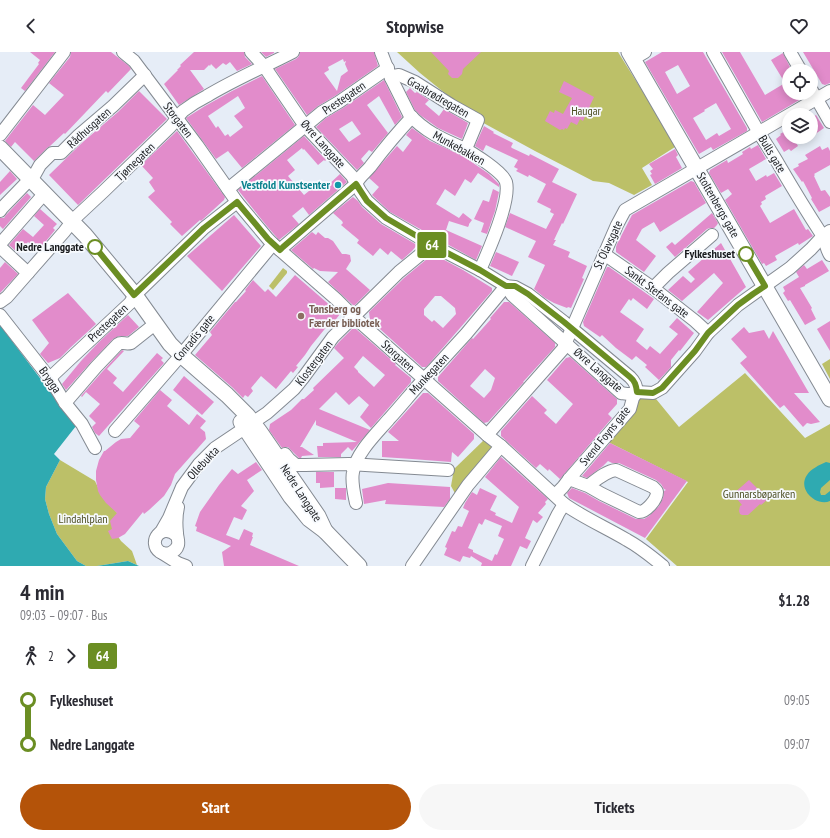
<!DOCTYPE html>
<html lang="en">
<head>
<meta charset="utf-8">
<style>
	:root { --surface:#fff; --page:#f7f7f7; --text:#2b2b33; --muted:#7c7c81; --accent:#b45309 }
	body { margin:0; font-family:"PT Sans Narrow",sans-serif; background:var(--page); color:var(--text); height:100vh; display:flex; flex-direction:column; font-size:15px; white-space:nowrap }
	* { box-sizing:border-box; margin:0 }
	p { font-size:13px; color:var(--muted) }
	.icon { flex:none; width:22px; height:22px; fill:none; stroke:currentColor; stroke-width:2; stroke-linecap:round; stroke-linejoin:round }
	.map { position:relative; height:514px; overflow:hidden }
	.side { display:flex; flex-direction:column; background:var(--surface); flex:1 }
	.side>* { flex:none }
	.badge { padding:0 8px; border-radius:3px; font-size:14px; line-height:26px }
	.buttons { position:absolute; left:782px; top:12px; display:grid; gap:8px }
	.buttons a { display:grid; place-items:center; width:36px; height:36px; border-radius:50%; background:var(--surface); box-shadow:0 2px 10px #0003; font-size:20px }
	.map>.badge { position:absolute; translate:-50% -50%; box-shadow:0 0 0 2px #fff }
	.legs { display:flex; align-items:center; gap:6px; height:44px; padding:0 20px; font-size:13px }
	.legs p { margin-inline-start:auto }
	.head { display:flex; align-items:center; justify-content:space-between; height:68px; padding:0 20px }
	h1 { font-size:22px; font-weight:600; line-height:30px }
	.action { display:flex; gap:8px; margin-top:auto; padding:8px 20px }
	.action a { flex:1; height:46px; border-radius:24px; background:var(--accent); color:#fff; font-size:16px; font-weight:600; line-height:46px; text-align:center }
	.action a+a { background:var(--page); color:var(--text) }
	ul { padding:0 20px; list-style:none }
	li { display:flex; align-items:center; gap:14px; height:44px; font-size:15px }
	li i { display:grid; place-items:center; width:6px; height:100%; margin:0 5px; background:currentColor }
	li i::after { content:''; width:10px; height:10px; margin:-5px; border:3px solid; border-radius:50%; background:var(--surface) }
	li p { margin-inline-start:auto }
	li:first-child i { background:linear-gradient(#0000 50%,currentColor 0) }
	li:last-child i { background:linear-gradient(currentColor 50%,#0000 0) }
	header { display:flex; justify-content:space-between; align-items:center; height:52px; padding:0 20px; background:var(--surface); font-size:18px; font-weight:600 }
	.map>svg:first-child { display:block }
	.green { fill:#bcc068 }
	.water { fill:#2faab1 }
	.building { fill:#e28ccb; fill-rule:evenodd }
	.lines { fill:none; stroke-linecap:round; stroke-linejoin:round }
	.minor-casing { stroke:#848a92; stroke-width:14 }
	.major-casing { stroke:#848a92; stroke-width:17 }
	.minor { stroke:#fff; stroke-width:12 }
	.major { stroke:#fff; stroke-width:15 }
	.line-1-casing { stroke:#fff; stroke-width:9 }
	.line-1 { stroke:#6b8e23; stroke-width:6 }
	.culture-dot { fill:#0f9aa8; stroke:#f7fafe; stroke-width:1.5 }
	.stop-1-dot { fill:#fff; stroke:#6b8e23; stroke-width:2 }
	.education-dot { fill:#8d6e63; stroke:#f7fafe; stroke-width:1.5 }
	.labels { text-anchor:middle; stroke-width:3.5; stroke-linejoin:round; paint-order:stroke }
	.street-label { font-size:12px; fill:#191b1e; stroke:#f7fafe }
	.park-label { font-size:12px; fill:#4e5024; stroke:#f7fafe }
	.culture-label { font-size:12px; font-weight:bold; fill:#0d838f; stroke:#f7fafe; text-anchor:end }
	.stop-label { font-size:12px; font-weight:bold; fill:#191b1e; stroke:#f7fafe; text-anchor:end }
	.education-label { font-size:12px; font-weight:bold; fill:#785e54; stroke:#f7fafe; text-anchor:start }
</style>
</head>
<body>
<header><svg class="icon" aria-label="back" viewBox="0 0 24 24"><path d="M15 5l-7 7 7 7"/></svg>Stopwise<svg class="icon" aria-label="heart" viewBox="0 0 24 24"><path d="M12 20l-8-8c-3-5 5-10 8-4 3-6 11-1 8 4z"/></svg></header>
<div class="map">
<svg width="830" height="514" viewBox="0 0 830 514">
	<rect width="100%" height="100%" fill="#e6edf7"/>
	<!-- green -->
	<g class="green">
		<polygon points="397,0 618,0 648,48 675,95 642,116 652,133 634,143 609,131 593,129 535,99 478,68 420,21"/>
		<polygon points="283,216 287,219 287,221 273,238 269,234"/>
		<polygon points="830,307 830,327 822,312"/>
		<polygon points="745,321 805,386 830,372 830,514 677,514 646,487 688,430 606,389 635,346 652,342 679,375"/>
		<polygon points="484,388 495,398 457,445 451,434 454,417"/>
		<polygon points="60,408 95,429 102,444 119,463 115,480 121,489 132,499 137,513 128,509 97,514 86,514 77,509 57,482 49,462 45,447 46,435"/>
	</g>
	<!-- water -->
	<g class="water">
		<polygon points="0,273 76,374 54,402 60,408 46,435 45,447 49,462 57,482 77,509 86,514 0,514"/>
		<path d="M826,410L830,411V428L821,436L820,440L821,443H825L830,439V449C816,455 797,437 807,423C811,417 819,413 826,410Z"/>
		<polygon points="128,509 139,514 97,514"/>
	</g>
	<!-- building -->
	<g class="building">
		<polygon points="30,0 55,0 25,39 21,36 39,12 38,11 40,8"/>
		<polygon points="71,0 111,0 129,14 131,17 108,41 106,39 65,82 64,81 50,94 47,96 34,109 15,90 11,95 5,89 33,53 45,63 64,43 49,31 70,5"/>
		<polygon points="194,0 244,0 245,5 252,12 237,19 230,10 226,13 223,11 216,17 211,12 210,14 209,13 204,18 190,18 204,37 179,53 164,32 178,18 177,18 181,14 180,13"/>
		<polygon points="261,0 274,0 274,1 266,5"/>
		<path d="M300,0H374L378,14L335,44L318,54L307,63L275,17L296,7L299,4ZM343,7L344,10L346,9L345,12L348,19L341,24L337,39L324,21L329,18L328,15Z"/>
		<polygon points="431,0 481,0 463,17 462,22 458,26 452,26 448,22 449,19"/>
		<path d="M662,0H703L747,76V79L713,98L711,95L699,102L645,10ZM678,13L690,34L677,42L665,20ZM716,51L731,77L719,84L717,81L706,88L693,66L705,59L704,58Z"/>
		<polygon points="722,0 740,0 765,43 785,31 771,8 783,1 792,19 789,19 789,39 786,41 805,41 806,44 762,70"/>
		<polygon points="803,0 830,0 830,31 825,33 822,32"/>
		<path d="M262,24L295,73L242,116L228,99L216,107L186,66L205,54L232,39ZM238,44L245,56L234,64L243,75L230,85L228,82L225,84L218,74L216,76L208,64Z"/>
		<path d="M384,28L402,65L395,73L379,44L367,53L388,81L372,100L369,98L361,107L364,111L357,118L316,75L326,66L343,56ZM352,69L361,82L349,90L339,77Z"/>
		<polygon points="564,29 594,45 583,69 580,67 577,73 571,70 567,77 565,76 564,78 562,77 560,78 545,69 550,59 554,61 555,58 563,62 572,46 559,40"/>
		<polygon points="410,36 415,41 417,40 429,48 425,52 439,64 444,57 468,71 462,87 438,76 420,63 415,58 406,40"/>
		<polygon points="139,39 167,67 78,153 49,123 84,89 118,60"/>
		<polygon points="816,63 824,76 811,85 811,66"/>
		<polygon points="484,74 494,80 493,81 513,91 511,95 512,96 529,104 530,102 559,117 552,130 577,142 563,172 562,171 554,188 556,188 553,193 570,200 568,205 587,214 582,226 584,227 571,256 568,255 567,256 554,251 545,246 534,237 545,213 528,205 536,189 505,175 510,161 546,177 554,162 550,160 551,157 537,150 546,132 529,123 528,125 516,119 518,117 514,115 518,108 486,93 483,99 475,94"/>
		<polygon points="412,76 430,89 463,104 489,122 499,132 499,135 478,121 471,131 465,127 455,144 445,137 436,152 459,166 463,161 472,168 469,172 469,173 468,175 449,169 446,178 482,194 476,208 436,186 390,160 372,143 379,135 369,126 397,94 403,100 412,88 406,83"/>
		<polygon points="789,77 789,85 793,85 798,94 791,99 789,97 784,100 776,87 781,83 780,82"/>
		<polygon points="177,79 225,145 224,148 201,169 200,168 182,184 170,172 172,170 148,145 155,139 149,130 153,126 141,113"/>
		<polygon points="304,84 326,108 325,109 324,108 318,113 304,97 303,98 302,96 287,108 295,118 288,124 304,143 320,130 326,135 340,122 347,130 309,163 303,155 292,164 299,172 279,188 266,173 238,138"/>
		<polygon points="758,93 766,107 749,117 756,129 766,123 767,125 774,121 782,134 765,144 766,147 761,150 762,152 760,154 770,171 794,157 806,178 808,177 813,184 799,193 798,191 775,204 777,208 766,214 764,211 762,212 725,148 732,142 728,137 721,141 709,121 710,118 727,108 728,111 743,102 742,100 750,95 751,97"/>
		<polygon points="820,94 822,98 828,95 830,99 830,113 814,122 815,123 814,124 821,139 825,138 830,145 830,154 819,160 811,147 812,146 803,129 802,130 793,117 799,114 798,112 808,107 805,103"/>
		<polygon points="675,97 678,103 676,105 682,116 655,132 650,123 652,122 650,119 653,117 649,112"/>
		<polygon points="10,119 17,127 0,143 0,130"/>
		<polygon points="691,129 694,130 706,151 660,180 654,170 642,177 636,188 656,204 644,220 616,200 616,195 617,192 632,163"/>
		<polygon points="493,137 499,140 495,159 487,182 481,180 484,171 474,167 483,148 489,150"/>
		<polygon points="27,141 31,145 3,177 0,174 0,166 4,166 6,163"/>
		<polygon points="353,145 358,149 362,155 381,172 417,193 412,199 402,208 391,199 388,203 380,196 373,204 357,191 359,188 341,173 343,171 342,169 333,161"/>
		<polygon points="40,157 57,172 53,176 55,178 38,199 28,190 18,201 9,193 23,177 33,185 44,173 34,164"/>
		<polygon points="712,161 718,171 717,173 714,176 710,176 707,177 675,205 666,195 672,190 675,193"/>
		<polygon points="234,163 261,194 222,239 187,204"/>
		<polygon points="312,180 316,183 318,180 325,186 328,186 333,189 342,202 346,202 350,203 351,209 346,217 370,238 354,254 328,230 338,220 320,219 314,216 313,217 291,198"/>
		<polygon points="721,191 746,235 708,268 697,260 723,231 714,221 682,249 668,238 683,224 691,231 695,227 688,220"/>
		<polygon points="496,200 519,210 512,224 490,214"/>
		<path d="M433,202L463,218L492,236V239L428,313L426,315H422L370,268L369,260L404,226ZM435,244H441L455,256L456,262L443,276L434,268L432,270L424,263V257Z"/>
		<polygon points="822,208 829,219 805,233 805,234 800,236 812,256 811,257 816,267 805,273 790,248 788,249 783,241 785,239 783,235 799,225 796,220 804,213 807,217"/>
		<polygon points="5,210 18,222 0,241 0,216"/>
		<polygon points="607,215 609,215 654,247 647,257 633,246 631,249 629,247 620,260 644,277 636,289 647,298 650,294 660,302 678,282 669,275 677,266 694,281 680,299 679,298 671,308 671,315 659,328 645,315 647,313 636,304 632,308 616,296 602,283 600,285 584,274 583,270"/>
		<polygon points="295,223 340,262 330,275 328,273 311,294 305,303 296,314 298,315 293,321 291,319 276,337 261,324 251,336 253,339 248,345 245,343 243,346 233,336 195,303 212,283 210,280 235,250 236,250 246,239 245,238 253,228 265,240 268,237 276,245"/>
		<polygon points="68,241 96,272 71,295 60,306 48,311 40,302 49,291 32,268"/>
		<path d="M504,250H509L555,291V295L523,330H524L488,370L484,371L438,329V325L472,286L473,287L491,267L490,266ZM485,317L495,326L491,338L484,346L470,334Z"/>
		<polygon points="128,263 139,275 128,284 119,284 113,287 91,310 66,338 62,332 81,309 99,290"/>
		<polygon points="830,269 830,299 817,277"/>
		<polygon points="744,275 749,281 764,278 769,287 773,279 809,341 794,341 820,370 811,372 807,371 803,375 784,353 780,356 740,311 747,305 731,287"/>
		<path d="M352,277H356L396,312L395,313L411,326V330L371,376L360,365L369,353L359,344L349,353L336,340L319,357L370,378L352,399L348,395L341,402V405H318L317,394H323V391L357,390L316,373V368L300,395H302L314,403L302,404L301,406H299L288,395H284L282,396L269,378L270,372L291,358L302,347H304L314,338L313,336L344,306L334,296L339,290ZM363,304L385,323L374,335L358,320V319L354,315Z"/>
		<polygon points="122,298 124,299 107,317 117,326 113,331 123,340 157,301 163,306 161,308 164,311 99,384 95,381 92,375 96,371 89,364 100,352 86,340 82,345 81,344 102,320"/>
		<polygon points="570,305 617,347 617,352 608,362 612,366 560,427 549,417 548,419 540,412 536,416 501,384 501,379 532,344 547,358 544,361 556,372 573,352 547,328 566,306"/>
		<polygon points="184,324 214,350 202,363 173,338"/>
		<polygon points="160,338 172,348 167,354 189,373 197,362 206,369 200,376 205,380 206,387 175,422 171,433 164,444 149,458 144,462 143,460 125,482 118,486 112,487 108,479 112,477 110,469 117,461 106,451 100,443 98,439 96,428 96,419 99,408 104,399 105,399 116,390 121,387 130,386 140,374 134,369"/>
		<polygon points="423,341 428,341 445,356 474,382 474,387 458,405 452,400 451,410 412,407 382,405 382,389 399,389 388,380"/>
		<polygon points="610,391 687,429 645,486 569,446 567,441 572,436 585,441 599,449 636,467 644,467 649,464 659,454 663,446 664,439 666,438 664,437 661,432 656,428 619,411 612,411 608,409 603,414 587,426 582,424"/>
		<path d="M501,405L548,447L545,450L546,452L538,461L543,465L537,471L533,468L525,486L531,489L527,497L520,494L511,514H481L482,511L471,504L470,506L463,504L460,510L444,503L447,496L445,495L452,479L455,480L458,474L462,475L469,459L463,456L465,451L472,440L477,443L480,436L497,444L490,458L496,461L495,463L512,471L519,455L485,425ZM485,467L502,474L498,484L504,487L497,503L495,502L492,509L473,500V498L468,496L479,471L482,473Z"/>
		<polygon points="256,410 262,418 247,428 254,439 241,454 247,458 242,468 234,465 226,483 239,488 244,477 253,481 252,485 253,485 250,493 299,514 224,514 222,500 231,494 196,479 197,475 195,474 200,460 219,433 232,417 238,422"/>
		<polygon points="316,420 334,420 334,435 320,436 320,431 316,431"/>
		<polygon points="749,428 759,438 760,437 768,447 761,453 760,452 748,463 742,463 740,462 739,459 740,454 742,453 733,442"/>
		<polygon points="388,431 450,435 450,447 444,455 385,452 386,448 364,452 362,437"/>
		<polygon points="335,436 346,436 346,448 335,447"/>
	</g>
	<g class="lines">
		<defs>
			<g id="minor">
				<path d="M123,0L134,9L197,93L237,150L268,187L273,192L336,247L353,264L487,383L501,394L564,452C584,466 607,476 627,488C640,495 652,505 663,514"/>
				<path d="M251,0L264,14L305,74L352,124L360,139L367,149L386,166L432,193L480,218L506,234L515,235L528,242L564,270L630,325C635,330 636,333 637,340"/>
				<path d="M381,0L391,26L409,62C424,79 442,87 463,96C473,101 503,120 506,130C511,149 488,200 480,218"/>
				<path d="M713,0C728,26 743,53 758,79C765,91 773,102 779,113C793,137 807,160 822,183C826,190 826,197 830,203"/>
				<polyline points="790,0 801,19"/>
				<polyline points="633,7 645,0"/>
				<polyline points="391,26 393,24 399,23 415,30 451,53 478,68 468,92 464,97"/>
				<polyline points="811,37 830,70"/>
				<polyline points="0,83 64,0"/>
				<polyline points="228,137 305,74 322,60 339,50 388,16"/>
				<polyline points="0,159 2,156 35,122 40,113 52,101 61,101 79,83 113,54 145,23"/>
				<polyline points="0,192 44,142"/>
				<polyline points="0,195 28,221"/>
				<path d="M280,198L283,195L356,132C359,125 365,121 370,115C383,98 397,81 412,65"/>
				<polyline points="604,202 653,236 695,269 708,281"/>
				<path d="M506,234L512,243L621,341C628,342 631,343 637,340"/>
				<polyline points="653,236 668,221 712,183"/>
				<path d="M0,250L7,245L28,221L64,180L75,166L104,139L170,75C175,70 178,64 183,59C191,53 199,48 207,44C235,27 264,15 293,0"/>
				<polyline points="0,263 51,328 65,351 82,372 95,396"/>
				<polyline points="51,328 53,323 130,251 135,243 204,176 237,150"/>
				<polyline points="637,340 653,341 662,336 695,299 708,281 738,253 790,216 811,197 823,184 830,179"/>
				<path d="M65,351L96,315L118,292C122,289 125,293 131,291L155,272"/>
				<polyline points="115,379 181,303 273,192"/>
				<polyline points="487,383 563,297 617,173 625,158 830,39"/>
				<polyline points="285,402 289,407 296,413 305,413 349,412 448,418"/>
				<path d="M569,427L588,434C596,428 606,419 616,418L653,435C655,437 657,438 657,440C657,448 646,460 639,460L602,442L588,434"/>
				<polyline points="559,439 563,435 569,427 630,357 633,346 637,340"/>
				<path d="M356,451C354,441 351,430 353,420C356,401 377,381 389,367C401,354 412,340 424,327L433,318L466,282L506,234"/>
				<polyline points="161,480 169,466 182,435 199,412 215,396 267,361 294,337 303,326 333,285 399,220 432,193"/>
				<path d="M177,484C161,469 147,491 160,500C167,504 176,500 178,493C179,489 177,485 177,481C176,472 176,464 178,455"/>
				<polyline points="162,501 178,511 186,514"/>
				<polyline points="412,514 468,433 501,394"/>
				<polyline points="532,514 558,462 564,452"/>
			</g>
			<g id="major">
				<polyline points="629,0 830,347"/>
				<polyline points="0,96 85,183 135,243 170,292 181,303 227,343 248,364 260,380 318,464 325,479"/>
				<polyline points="241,370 291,445 301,457 309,467 325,479 359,514"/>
			</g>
		</defs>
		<!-- minor casing -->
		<use href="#minor" class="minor-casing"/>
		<!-- major casing -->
		<use href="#major" class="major-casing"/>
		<!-- minor -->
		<use href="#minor" class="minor"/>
		<!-- major -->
		<use href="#major" class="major"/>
	</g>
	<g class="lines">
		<defs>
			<path id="line-1" d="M95,195L134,243L204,176L237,150L268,187L280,198L283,195L356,132L367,149L386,166L432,193L480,218L506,234H515L528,242L564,270L630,325C635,329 636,333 637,340L653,341L662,336L695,299L708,281L738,253L753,242L765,234L746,202"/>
		</defs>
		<!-- line-1 casing -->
		<use href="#line-1" class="line-1-casing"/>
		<!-- line-1 -->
		<use href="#line-1" class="line-1"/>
	</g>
	<!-- markers -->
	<circle class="culture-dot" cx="338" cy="133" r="4"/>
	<g class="stop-1-dot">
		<circle cx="95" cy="195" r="7"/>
		<circle cx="746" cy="202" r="7"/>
	</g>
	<circle class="education-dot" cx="301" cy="264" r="4"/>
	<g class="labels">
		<!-- street labels -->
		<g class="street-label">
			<text transform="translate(438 45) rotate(30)" y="4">Graabrødregaten</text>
			<text transform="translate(344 46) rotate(-34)" y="4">Prestegaten</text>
			<text transform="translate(178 68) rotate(53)" y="4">Storgaten</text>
			<text transform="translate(89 76) rotate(-42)" y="4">Rådhusgaten</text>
			<text transform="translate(323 92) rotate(48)" y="4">Øvre Langgate</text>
			<text transform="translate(459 96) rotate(29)" y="4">Munkebakken</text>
			<text transform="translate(772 102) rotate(59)" y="4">Bulls gate</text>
			<text transform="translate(135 110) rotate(-44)" y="4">Tjømegaten</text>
			<text transform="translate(718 153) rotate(60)" y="4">Stoltenbergs gate</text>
			<text transform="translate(608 193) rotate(-65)" y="4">St Olavsgate</text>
			<text transform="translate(657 240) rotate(37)" y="4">Sankt Stefans gate</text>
			<text transform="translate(108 271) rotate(-43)" y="4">Prestegaten</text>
			<text transform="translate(194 286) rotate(-50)" y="4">Conradis gate</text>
			<text transform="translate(398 304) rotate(42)" y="4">Storgaten</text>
			<text transform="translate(314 311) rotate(-53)" y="4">Klostergaten</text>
			<text transform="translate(598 318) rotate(41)" y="4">Øvre Langgate</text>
			<text transform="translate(429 322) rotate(-47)" y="4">Munkegaten</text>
			<text transform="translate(50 328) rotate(55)" y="4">Brygga</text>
			<text transform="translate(605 384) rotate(-51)" y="4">Svend Foyns gate</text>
			<text transform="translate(203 411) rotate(-47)" y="4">Ollebukta</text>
			<text transform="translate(301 441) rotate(57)" y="4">Nedre Langgate</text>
		</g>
		<!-- park labels -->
		<g class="park-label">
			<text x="586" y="63">Haugar</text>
			<text x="759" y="446">Gunnarsbøparken</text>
			<text x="83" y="471">Lindahlplan</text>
		</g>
		<!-- culture labels -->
		<g class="culture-label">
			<text x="330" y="137">Vestfold Kunstsenter</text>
		</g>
		<!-- stop labels -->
		<g class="stop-label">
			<text x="84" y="199">Nedre Langgate</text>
			<text x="735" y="206">Fylkeshuset</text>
		</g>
		<!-- education labels -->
		<g class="education-label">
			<text x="309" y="261">Tønsberg og<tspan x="309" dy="14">Færder bibliotek</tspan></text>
		</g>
	</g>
</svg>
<div class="buttons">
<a><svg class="icon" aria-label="locate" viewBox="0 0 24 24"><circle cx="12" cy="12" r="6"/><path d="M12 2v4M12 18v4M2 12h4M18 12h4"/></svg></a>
<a><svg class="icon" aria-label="layers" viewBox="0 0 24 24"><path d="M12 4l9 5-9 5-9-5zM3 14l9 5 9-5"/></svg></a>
</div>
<b class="badge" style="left:432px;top:193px;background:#6b8e23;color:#fff">64</b>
</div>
<section class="side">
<div class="head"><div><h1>4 min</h1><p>09:03 – 09:07 · Bus</p></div><b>$1.28</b></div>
<div class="legs"><svg class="icon" aria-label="walk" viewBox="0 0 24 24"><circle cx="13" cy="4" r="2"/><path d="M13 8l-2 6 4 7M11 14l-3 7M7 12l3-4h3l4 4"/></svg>2<svg class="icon" aria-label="forward" viewBox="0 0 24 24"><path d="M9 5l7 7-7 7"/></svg><b class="badge" style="background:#6b8e23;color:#fff">64</b></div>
<ul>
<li><i style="color:#6b8e23"></i><b>Fylkeshuset</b><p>09:05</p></li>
<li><i style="color:#6b8e23"></i><b>Nedre Langgate</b><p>09:07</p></li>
</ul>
<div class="action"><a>Start</a><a>Tickets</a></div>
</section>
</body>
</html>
